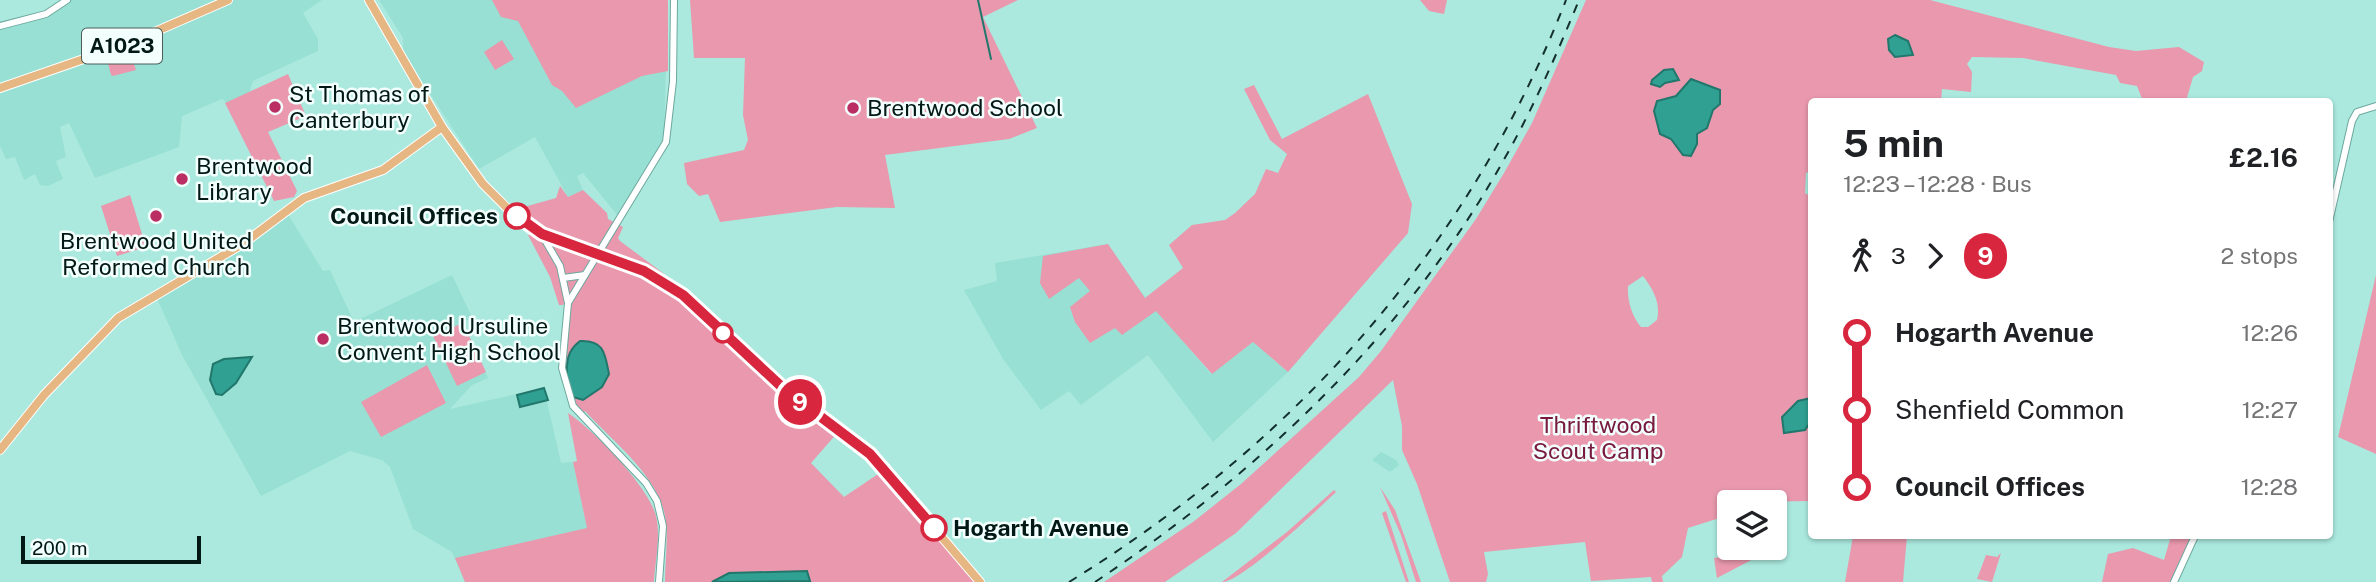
<!DOCTYPE html>
<html lang="en">
<head>
<meta charset="utf-8">
<style>
	:root { --surface:#fff; --page:#f2f2f2; --text:#202124; --muted:#757577 }
	body { margin:0; font-family:"Public Sans",sans-serif; background:var(--page); color:var(--text); height:100vh; display:flex; flex-direction:column; font-size:26px; white-space:nowrap }
	* { box-sizing:border-box; margin:0 }
	p { font-size:23px; color:var(--muted) }
	.icon { flex:none; width:38px; height:38px; fill:none; stroke:currentColor; stroke-width:2; stroke-linecap:round; stroke-linejoin:round }
	.map { position:relative; flex:1; overflow:hidden }
	.details { position:absolute; left:1808px; top:98px; width:525px; height:441px; display:flex; flex-direction:column; background:var(--surface); border-radius:7px; box-shadow:0 2px 5px #0004 }
	.details>* { flex:none }
	.badge { padding:0 14px; border-radius:23px; font-size:24px; line-height:46px }
	.tools { position:absolute; left:1717px; top:490px; display:grid; gap:14px }
	.tools a { display:grid; place-items:center; width:70px; height:70px; border-radius:7px; background:var(--surface); box-shadow:0 2px 5px #0004; font-size:35px }
	.scale { position:absolute; left:21px; bottom:18px; width:180px; box-sizing:border-box; padding-left:7px; border:4px solid #011815; border-top:0; font-size:19px; line-height:24px; white-space:nowrap; color:#011815; -webkit-text-stroke:5px #f3fffc; paint-order:stroke }
	.map>.badge { position:absolute; translate:-50% -50%; box-shadow:0 0 0 4px #fff }
	.legs { display:flex; align-items:center; gap:10px; height:77px; padding:0 35px; font-size:23px }
	.legs p { margin-inline-start:auto }
	.overview { display:flex; align-items:center; justify-content:space-between; height:119px; padding:0 35px }
	h1 { font-size:38px; font-weight:700; line-height:52px }
	ul { padding:0 35px; list-style:none }
	li { display:flex; align-items:center; gap:24px; height:77px; font-size:26px }
	li i { display:grid; place-items:center; width:10px; height:100%; margin:0 9px; background:currentColor }
	li i::after { content:''; width:18px; height:18px; margin:-9px; border:5px solid; border-radius:50%; background:var(--surface) }
	li p { margin-inline-start:auto }
	li:first-child i { background:linear-gradient(#0000 50%,currentColor 0) }
	li:last-child i { background:linear-gradient(currentColor 50%,#0000 0) }
	.map>svg:first-child { display:block }
	.built { fill:#98e0d3 }
	.green { fill:#e998ad; fill-rule:evenodd }
	.water { fill:#30a092; stroke:#22776c; stroke-width:2 }
	.lines { fill:none; stroke-linecap:round; stroke-linejoin:round }
	.stream { stroke:#22776c; stroke-width:2 }
	.minor-casing { stroke:#6ca89e; stroke-width:8 }
	.major-casing { stroke:#fff; stroke-width:10 }
	.minor { stroke:#fff; stroke-width:6 }
	.major { stroke:#e6b683; stroke-width:8 }
	.rail { stroke:#14302c; stroke-width:2; stroke-dasharray:9 9; stroke-linecap:butt }
	.line-1-casing { stroke:#fff; stroke-width:16 }
	.line-1 { stroke:#d7263d; stroke-width:10 }
	.poi-dot { fill:#bb2e64; stroke:#f3fffc; stroke-width:2.5 }
	.stop-1-dot { fill:#fff; stroke:#d7263d; stroke-width:3.5 }
	.labels { text-anchor:middle; stroke-width:5; stroke-linejoin:round; paint-order:stroke }
	.shield { fill:#f3fffc; stroke:#4a5d5a; stroke-width:2 }
	.shield-label { font-size:21px; font-weight:bold; fill:#011815 }
	.poi-label { font-size:23px; fill:#011815; stroke:#f3fffc; text-anchor:start }
	.stop-label { font-size:23px; font-weight:bold; fill:#011815; stroke:#f3fffc; text-anchor:end }
	.park-label { font-size:23px; fill:#78193d; stroke:#f3fffc }
</style>
</head>
<body>
<div class="map">
<svg width="2376" height="582" viewBox="0 0 2376 582">
	<rect width="100%" height="100%" fill="#abe9de"/>
	<!-- built -->
	<g class="built">
		<polygon points="67,0 322,0 303,13 318,39 318,51 253,81 249,94 227,103 222,99 182,116 179,147 95,178 69,123 60,127 66,157 56,161 63,179 48,186 40,185 35,174 24,180 15,157 6,159 0,146 0,26 54,9"/>
		<polygon points="379,0 668,0 664,138 618,216 583,173 577,176 583,190 568,197 535,137 479,169 403,52 403,38"/>
		<polygon points="286,211 323,271 330,270 354,322 452,275 472,317 463,323 488,378 472,385 450,409 544,388 561,463 573,462 592,550 465,582 452,552 413,529 390,467 382,460 350,451 261,496 182,355 156,296"/>
		<polygon points="1108,244 1129,278 1211,374 1253,342 1288,372 1213,442 1148,355 1081,405 1069,391 1041,410 1003,359 964,290 997,281 995,263"/>
		<polygon points="1381,452 1396,460 1399,465 1390,472 1372,460"/>
	</g>
	<!-- green -->
	<g class="green">
		<polygon points="492,0 668,0 668,71 642,76 576,108 562,91 552,85 518,21 501,17"/>
		<polygon points="690,0 1018,0 983,17 1037,128 1009,139 885,155 895,208 837,207 720,222 708,194 699,196 687,184 684,163 744,150 748,140 743,115 745,58 694,58"/>
		<polygon points="1420,0 1447,0 1444,14 1429,11"/>
		<path d="M1586,0H1930L2109,47L2136,51L2179,47L2204,62L2202,71L2193,77L2186,101H2143L2137,86L2120,83L2116,75L2023,58L1972,57L1967,64L1972,72L1971,92L1942,89L1941,101L1811,102V171L1806,173L1805,193L1811,197V398L1798,401L1805,430L1811,421V501L1729,502V515L1688,528L1682,557L1662,576L1663,582H1652L1651,577L1591,581L1585,542L1484,552L1488,574L1486,582H1450L1417,484L1402,450V426L1393,380L1236,533L1165,582H1104L1193,522L1241,484L1359,377L1381,351L1476,219L1504,173L1532,123ZM1643,276C1653,289 1661,303 1657,320L1648,327H1641C1632,317 1627,300 1628,286Z"/>
		<polygon points="502,40 514,59 495,70 484,52"/>
		<polygon points="129,50 136,70 113,76 111,75 107,59 109,64 116,62 119,54"/>
		<polygon points="288,74 306,116 268,132 297,191 294,197 274,201 225,103"/>
		<polygon points="1254,85 1282,139 1368,94 1412,204 1408,233 1288,372 1253,342 1212,374 1156,311 1122,335 1115,328 1090,343 1075,322 1070,307 1090,291 1079,278 1049,299 1040,283 1043,256 1108,244 1145,298 1183,268 1169,245 1192,225 1225,220 1235,213 1255,194 1266,169 1278,173 1287,154 1270,140 1244,89"/>
		<path d="M560,186L568,197L583,190L607,213L608,219L623,227L618,238L620,241L663,273L745,355L839,431L811,463L844,497L884,470L979,582H665C665,563 668,542 666,523C662,478 614,443 585,411L581,415L563,380L567,298L563,305H559L550,277L528,235L539,234L518,217L524,207L556,198Z"/>
		<polygon points="130,195 146,247 117,256 101,206"/>
		<polygon points="2376,275 2376,454 2338,437"/>
		<polygon points="463,323 486,372 457,386 433,336"/>
		<polygon points="427,365 446,403 381,437 361,402"/>
		<path d="M568,413C593,429 649,487 656,516C661,536 655,562 654,582H465L455,558L587,528L573,462L577,461Z"/>
		<polygon points="1380,487 1395,510 1421,582 1416,582 1401,535"/>
		<path d="M1334,490L1336,492C1318,509 1242,582 1222,582L1287,532Z"/>
		<polygon points="1386,511 1409,582 1406,582 1382,513"/>
		<polygon points="1853,536 1907,536 1903,582 1845,582"/>
		<polygon points="2171,536 2195,536 2174,582 2102,582 2108,554 2133,548 2164,560"/>
		<polygon points="1757,552 1759,556 1717,578 1714,558"/>
		<polygon points="2001,553 1992,582 1977,579 1986,555 1997,557"/>
	</g>
	<!-- water -->
	<g class="water">
		<polygon points="1895,35 1908,41 1913,55 1895,57 1889,50 1888,39"/>
		<polygon points="1673,69 1679,80 1665,83 1660,87 1651,84 1652,80 1664,70"/>
		<polygon points="1691,79 1720,90 1720,104 1713,110 1707,128 1697,134 1697,144 1691,156 1683,155 1671,139 1660,134 1654,111 1657,101 1676,96"/>
		<path d="M580,341C604,340 605,353 609,374L602,387L583,400L573,397C566,378 561,355 580,341Z"/>
		<polygon points="252,357 236,383 222,395 216,394 210,380 213,364 224,359"/>
		<polygon points="544,388 548,400 520,407 517,395"/>
		<polygon points="1811,398 1811,421 1805,430 1784,433 1782,417 1798,401"/>
		<polygon points="807,571 810,581 712,582 729,573"/>
	</g>
	<g class="lines">
		<!-- stream -->
		<polyline class="stream" points="978,0 991,59"/>
		<defs>
			<g id="minor">
				<polyline points="0,26 46,14 67,0"/>
				<polyline points="2329,222 2352,121 2357,112 2376,106"/>
				<polyline points="542,235 560,266 568,303"/>
				<polyline points="563,278 585,275"/>
				<polyline points="659,582 663,526 657,501 646,483 573,406 562,368 568,303 666,142 673,81 674,0"/>
				<polyline points="2174,582 2195,536"/>
			</g>
			<g id="major">
				<polyline points="369,0 442,127 483,184 508,209 542,235 644,271 683,295 784,389 871,454 980,582"/>
				<polyline points="0,88 127,44 228,0"/>
				<polyline points="0,450 44,395 118,318 244,243 304,198 383,170 442,127"/>
			</g>
		</defs>
		<!-- minor casing -->
		<use href="#minor" class="minor-casing"/>
		<!-- major casing -->
		<use href="#major" class="major-casing"/>
		<!-- minor -->
		<use href="#minor" class="minor"/>
		<!-- major -->
		<use href="#major" class="major"/>
		<!-- rail -->
		<g class="rail">
			<path d="M1069,582C1295,443 1469,248 1566,0"/>
			<path d="M1095,582C1257,474 1406,334 1502,163C1532,111 1556,56 1579,0"/>
		</g>
	</g>
	<g class="lines">
		<defs>
			<polyline id="line-1" points="517,216 542,234 644,271 683,295 784,389 870,454 934,528"/>
		</defs>
		<!-- line-1 casing -->
		<use href="#line-1" class="line-1-casing"/>
		<!-- line-1 -->
		<use href="#line-1" class="line-1"/>
	</g>
	<!-- markers -->
	<g class="poi-dot">
		<circle cx="275" cy="107" r="7"/>
		<circle cx="853" cy="108" r="7"/>
		<circle cx="182" cy="179" r="7"/>
		<circle cx="156" cy="216" r="7"/>
		<circle cx="323" cy="339" r="7"/>
	</g>
	<g class="stop-1-dot">
		<circle cx="517" cy="216" r="12"/>
		<circle cx="723" cy="333" r="9"/>
		<circle cx="934" cy="528" r="12"/>
	</g>
	<g class="labels">
		<!-- shield labels -->
		<rect class="shield" x="82" y="28.5" width="80" height="35" rx="5"/>
		<g class="shield-label">
			<text x="122" y="53">A1023</text>
		</g>
		<!-- poi labels -->
		<g class="poi-label">
			<text x="289" y="102">St Thomas of<tspan x="289" dy="26">Canterbury</tspan></text>
			<text x="867" y="116">Brentwood School</text>
			<text x="196" y="174">Brentwood<tspan x="196" dy="26">Library</tspan></text>
			<text x="156" y="249" text-anchor="middle">Brentwood United<tspan x="156" dy="26">Reformed Church</tspan></text>
			<text x="337" y="334">Brentwood Ursuline<tspan x="337" dy="26">Convent High School</tspan></text>
		</g>
		<!-- stop labels -->
		<g class="stop-label">
			<text x="498" y="224">Council Offices</text>
			<text x="953" y="536" text-anchor="start">Hogarth Avenue</text>
		</g>
		<!-- park labels -->
		<g class="park-label">
			<text x="1598" y="433">Thriftwood<tspan x="1598" dy="26">Scout Camp</tspan></text>
		</g>
	</g>
</svg>
<div class="tools">
<a><svg class="icon" aria-label="layers" viewBox="0 0 24 24"><path d="M12 4l9 5-9 5-9-5zM3 14l9 5 9-5"/></svg></a>
</div>
<div class="scale">200 m</div>
<b class="badge" style="left:800px;top:402px;background:#d7263d;color:#fff">9</b>
<section class="details">
<div class="overview"><div><h1>5 min</h1><p>12:23 – 12:28 · Bus</p></div><b>£2.16</b></div>
<div class="legs"><svg class="icon" aria-label="walk" viewBox="0 0 24 24"><circle cx="13" cy="4" r="2"/><path d="M13 8l-2 6 4 7M11 14l-3 7M7 12l3-4h3l4 4"/></svg>3<svg class="icon" aria-label="forward" viewBox="0 0 24 24"><path d="M9 5l7 7-7 7"/></svg><b class="badge" style="background:#d7263d;color:#fff">9</b><p>2 stops</p></div>
<ul>
<li><i style="color:#d7263d"></i><b>Hogarth Avenue</b><p>12:26</p></li>
<li><i style="color:#d7263d"></i><span>Shenfield Common</span><p>12:27</p></li>
<li><i style="color:#d7263d"></i><b>Council Offices</b><p>12:28</p></li>
</ul>
</section>
</div>
</body>
</html>
